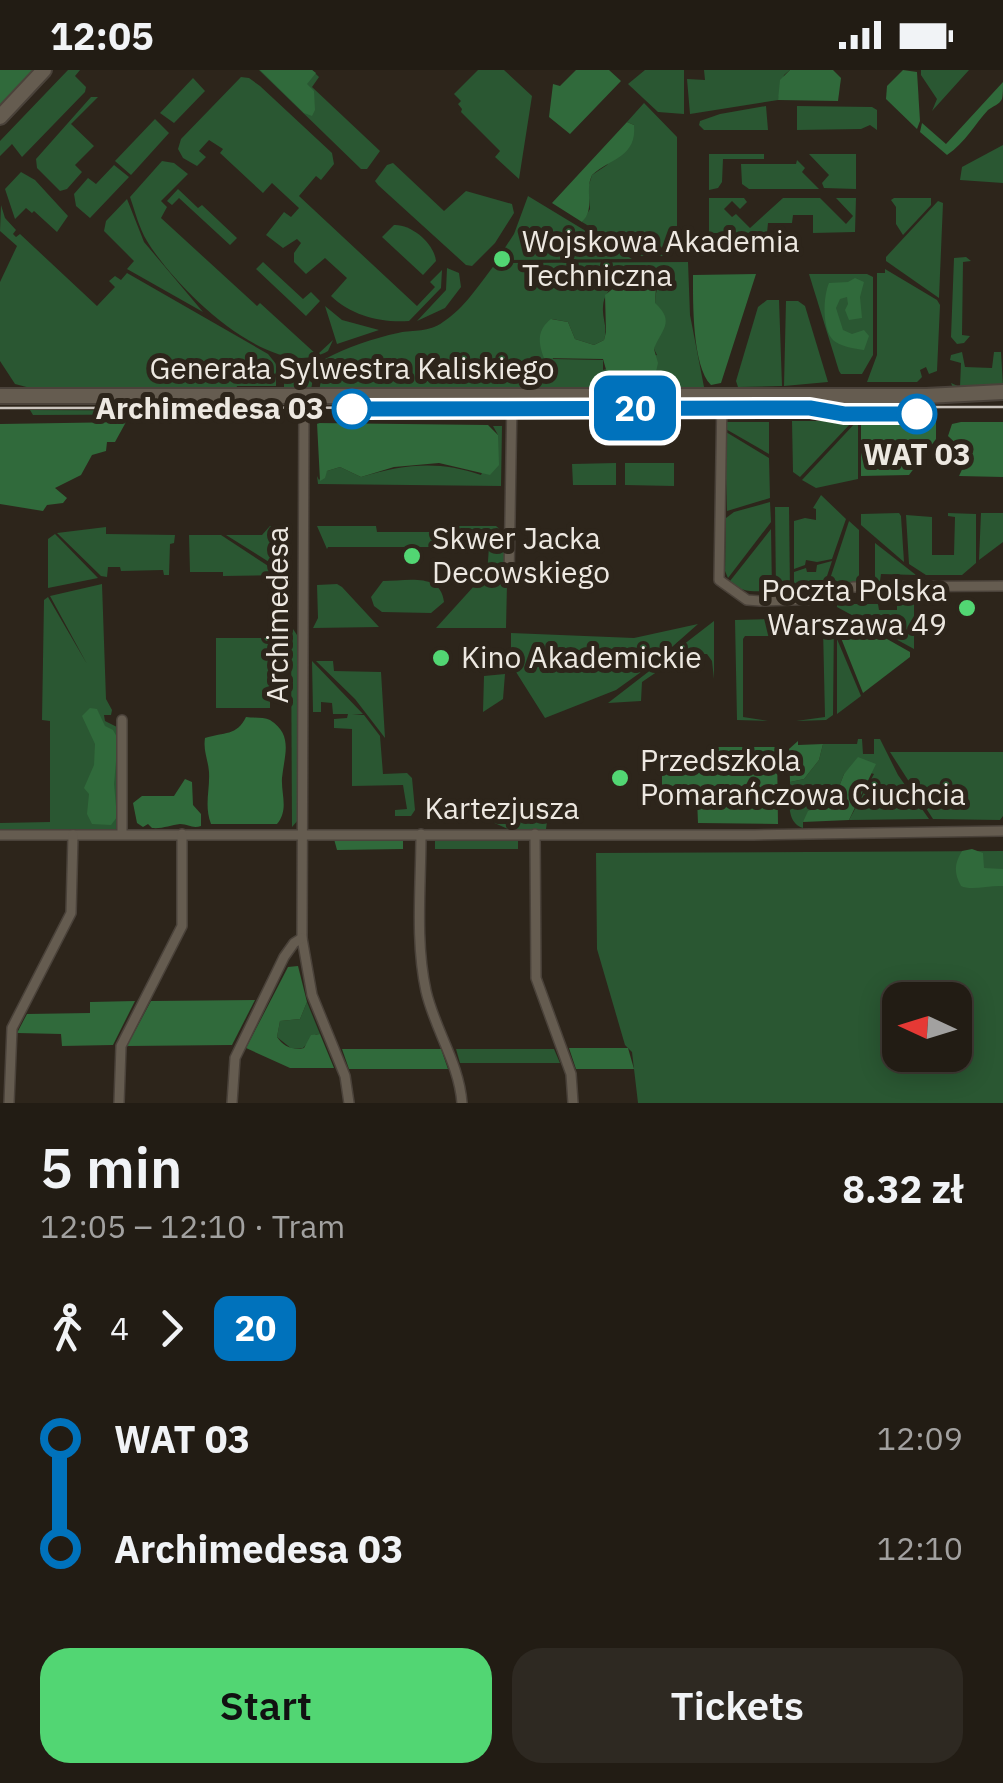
<!DOCTYPE html>
<html lang="en">
<head>
<meta charset="utf-8">
<style>
	:root { --surface:#221c14; --page:#2e2922; --text:#f1f3f6; --muted:#a2a1a0; --line:#3f3a34; --accent:#52d673 }
	body { margin:0; font-family:"IBM Plex Sans",sans-serif; background:var(--page); color:var(--text); height:100vh; display:flex; flex-direction:column; font-size:38px; white-space:nowrap }
	* { box-sizing:border-box; margin:0 }
	p { font-size:32px; color:var(--muted) }
	.icon { flex:none; width:55px; height:55px; fill:none; stroke:currentColor; stroke-width:2; stroke-linecap:round; stroke-linejoin:round }
	.map { position:relative; height:1033px; overflow:hidden }
	.details { display:flex; flex-direction:column; background:var(--surface); flex:1 }
	.details>* { flex:none }
	.badge { padding:0 20px; border-radius:15px; font-size:35px; line-height:65px }
	.needle { width:65px; rotate:274deg }
	.buttons { position:absolute; left:882px; top:912px; display:grid; gap:20px }
	.buttons a { display:grid; place-items:center; width:90px; height:90px; border-radius:20px; background:var(--surface); box-shadow:0 5px 25px #0003,0 0 0 2px var(--line); font-size:50px }
	.map>.badge { position:absolute; translate:-50% -50%; box-shadow:0 0 0 5px #fff }
	.legs { display:flex; align-items:center; gap:15px; height:110px; padding:0 40px; font-size:32px }
	.legs p { margin-inline-start:auto }
	.overview { display:flex; align-items:center; justify-content:space-between; height:170px; padding:0 40px }
	h1 { font-size:55px; font-weight:600; line-height:75px }
	.primary-button { display:flex; gap:20px; margin-top:auto; padding:20px 40px }
	.primary-button a { flex:1; height:115px; border-radius:30px; background:var(--accent); color:#111; font-size:40px; font-weight:600; line-height:115px; text-align:center }
	.primary-button a+a { background:var(--page); color:var(--text) }
	ul { padding:0 40px; list-style:none }
	li { display:flex; align-items:center; gap:35px; height:110px; font-size:38px }
	li i { display:grid; place-items:center; width:15px; height:100%; margin:0 12px; background:currentColor }
	li i::after { content:''; width:25px; height:25px; margin:-12px; border:8px solid; border-radius:50%; background:var(--surface) }
	li p { margin-inline-start:auto }
	li:first-child i { background:linear-gradient(#0000 50%,currentColor 0) }
	li:last-child i { background:linear-gradient(currentColor 50%,#0000 0) }
	.status { display:flex; justify-content:space-between; align-items:center; height:70px; padding:0 50px; background:var(--surface); direction:ltr }
	.status svg { height:28px; fill:currentColor }
	.map>svg:first-child { display:block }
	.green { fill:#2a5732; fill-rule:evenodd }
	.forest { fill:#306a3b }
	.lines { fill:none; stroke-linecap:round; stroke-linejoin:round }
	.street-casing { stroke:#4a423a; stroke-width:12 }
	.secondary-casing { stroke:#4a423a; stroke-width:18 }
	.street { stroke:#655c50; stroke-width:9 }
	.secondary { stroke:#655c50; stroke-width:14 }
	.tram { stroke:#c9c3bc; stroke-width:2.5 }
	.line-1-casing { stroke:#fff; stroke-width:22 }
	.line-1 { stroke:#0072bc; stroke-width:15 }
	.poi-dot { fill:#52d673; stroke:#2d251b; stroke-width:4 }
	.stop-1-dot { fill:#fff; stroke:#0072bc; stroke-width:5 }
	.labels { text-anchor:middle; stroke-width:10; stroke-linejoin:round; paint-order:stroke }
	.poi-label { font-size:30px; fill:#ede8e1; stroke:#2d251b; text-anchor:start }
	.street-label { font-size:30px; fill:#ede8e1; stroke:#2d251b }
	.stop-label { font-size:30px; font-weight:bold; fill:#ede8e1; stroke:#2d251b; text-anchor:end }
</style>
</head>
<body>
<div class="status"><b>12:05</b><svg viewBox="0 0 49 12"><path d="M0 12V9h3v3zM5 12V6h3v6zM10 12V3h3v9zM15 12V0h3v12zM26 1h20v11H26zM47 4h2v5h-2z"/></svg></div>
<div class="map">
<svg width="1003" height="1033" viewBox="0 0 1003 1033">
	<rect width="100%" height="100%" fill="#2d251b"/>
	<!-- green -->
	<g class="green">
		<polygon points="68,0 80,0 75,6 86,17 85,22 22,87 12,74 0,86 0,71"/>
		<polygon points="259,0 312,0 319,7 312,17 380,81 367,99 361,99"/>
		<polygon points="478,0 504,0 532,26 519,109 495,87 500,81 461,42 462,39 458,34 461,31 454,24"/>
		<polygon points="645,0 684,0 684,44 658,42 628,14"/>
		<polygon points="704,0 790,0 784,5 778,30 690,44 687,9 705,10"/>
		<polygon points="921,0 969,0 932,41 937,29 921,5"/>
		<path d="M241,7L249,8L260,16L332,83L334,94L321,110L316,106L299,126L417,236L435,217L430,212L442,200L441,218L409,251C381,253 352,246 331,226L347,208L325,188L306,204L294,192V183L301,173L297,169L283,178L266,165L284,142L291,147L299,138L272,113L263,123L220,83L223,79L209,70L199,81L206,87L197,96L183,88L178,79L181,69Z"/>
		<polygon points="193,8 205,21 174,53 160,43"/>
		<polygon points="91,27 98,27 71,54 94,76 75,95 82,102 67,119 60,121 37,98 36,89"/>
		<polygon points="644,33 677,67 677,165 669,165 669,186 639,186 582,152 590,139 588,118 592,105 607,95 634,55 627,52"/>
		<polygon points="766,36 768,60 704,60 699,55 700,51 720,44"/>
		<polygon points="797,36 872,37 877,40 877,60 870,55 861,59 797,60"/>
		<polygon points="155,49 169,63 131,105 115,91"/>
		<polygon points="1003,75 1003,113 960,110 962,97"/>
		<polygon points="709,84 764,84 764,89 723,89 722,112 718,118 709,120"/>
		<polygon points="809,84 856,84 856,119 824,118 822,113 829,105"/>
		<polygon points="797,90 805,98 802,102 819,119 749,119 742,114 741,94 796,94"/>
		<path d="M162,91L174,93L188,104L161,131L167,137L161,148L257,236L260,233L317,285L333,270L328,281C272,315 174,216 147,171C139,158 135,141 130,127Z"/>
		<polygon points="393,93 444,141 466,121 512,134 514,143 495,173 472,196 466,195 378,115 375,111 387,95"/>
		<polygon points="114,95 129,107 90,148 76,136 74,124 88,108 96,114"/>
		<polygon points="21,102 35,110 68,146 57,162 34,141 32,143 26,138 15,149 5,119"/>
		<polygon points="178,119 198,138 202,135 237,168 230,175 179,128 172,135 167,131"/>
		<polygon points="528,126 632,189 497,190 514,164"/>
		<polygon points="709,128 744,128 747,132 740,139 732,131 724,139 732,147 736,144 750,158 783,128 820,128 846,154 853,146 836,128 856,128 855,162 813,163 813,145 793,145 792,153 768,153 767,163 709,163"/>
		<polygon points="894,128 931,128 931,135 903,165 896,154 896,137 891,130"/>
		<polygon points="127,129 144,172 203,242 127,199 134,191 104,161 106,151"/>
		<polygon points="938,131 943,133 939,228 886,191 886,187"/>
		<polygon points="1,135 5,148 16,160 13,164 16,167 20,164 97,236 115,217 109,211 115,206 121,210 127,203 268,284 276,294 276,316 237,316 236,320 38,320 15,314 0,291 0,212 17,176 0,161"/>
		<path d="M394,155C411,154 434,173 436,191L423,205L382,167Z"/>
		<polygon points="966,187 971,191 963,192 962,265 970,266 964,273 957,274 951,267 954,188"/>
		<polygon points="263,192 303,229 311,222 320,231 306,246 256,199"/>
		<path d="M688,192L690,245L704,317L319,321L325,289C345,278 374,268 398,263C415,259 428,263 443,252C465,238 480,213 496,193ZM645,202L661,207C650,230 658,255 654,279L657,285L603,300V290L553,289L552,249L568,252L575,269L594,275L604,270C608,257 602,249 603,237C604,215 627,205 645,202Z"/>
		<polygon points="447,198 459,203 461,217 445,238 417,251 446,220"/>
		<polygon points="885,199 937,230 940,235 937,301 929,304 926,297 920,300 922,307 917,312 867,312 877,285 877,203 885,203"/>
		<polygon points="809,204 867,204 873,207 873,285 862,304 841,304 839,301"/>
		<polygon points="767,230 779,230 782,316 738,317 736,311 758,237"/>
		<polygon points="786,231 798,231 805,236 828,312 784,316"/>
		<polygon points="325,236 342,250 379,260 337,274"/>
		<polygon points="962,282 965,297 992,298 994,282 1001,282 1003,316 954,320 951,313 960,317 961,293 950,290 951,285"/>
		<polygon points="316,291 311,320 284,319 284,292"/>
		<polygon points="524,332 705,332 705,336 518,337"/>
		<polygon points="30,340 275,341 275,344 33,345"/>
		<polygon points="726,340 809,340 856,345 724,348"/>
		<polygon points="858,350 858,409 816,418 802,410"/>
		<polygon points="792,351 852,351 852,352 800,407 793,402"/>
		<polygon points="724,352 769,352 769,384 724,358"/>
		<path d="M493,356H502L501,416L318,414L317,406L319,410L327,401L340,397L361,407C404,394 439,390 481,405L498,365Z"/>
		<path d="M726,362L769,388L770,428L727,441C727,413 724,390 726,362Z"/>
		<polygon points="616,393 616,415 573,415 572,394"/>
		<polygon points="625,393 674,393 674,416 625,415"/>
		<polygon points="821,425 846,449 832,489 817,492 806,490 805,495 794,499 794,451 805,448 816,450 816,439 813,438"/>
		<polygon points="770,432 771,452 728,508 725,501 726,448 734,442"/>
		<polygon points="775,437 789,437 790,521 776,521"/>
		<polygon points="899,443 901,446 904,492 861,455 861,444"/>
		<polygon points="948,443 976,444 976,493 962,505 926,505 909,494 906,445 932,447 932,485 954,485 955,447 948,446"/>
		<polygon points="981,443 1003,443 1003,472 979,490"/>
		<polygon points="849,451 859,460 859,512 831,517 829,512"/>
		<polygon points="270,456 288,456 288,504 226,465 262,465"/>
		<polygon points="317,456 376,456 377,462 439,462 440,456 496,456 507,465 506,500 500,504 487,504 489,477 328,477 327,479"/>
		<polygon points="106,457 106,464 175,465 174,473 170,474 169,505 164,505 163,500 121,501 120,497 108,497 107,507 101,506 57,463"/>
		<path d="M771,459L772,521C757,521 741,524 730,511Z"/>
		<polygon points="55,464 98,508 48,518 48,469"/>
		<polygon points="189,465 221,465 282,505 223,506 223,502 190,502"/>
		<polygon points="875,473 916,505 881,504 880,511 875,511"/>
		<polygon points="832,491 822,521 794,521 794,502 806,498 807,502 816,502 817,495"/>
		<path d="M383,511C406,511 441,502 444,532L431,543L382,542L374,536L371,527Z"/>
		<polygon points="483,513 507,513 506,558 436,558 475,515"/>
		<polygon points="102,514 106,629 112,640 111,645 104,645 105,651 119,658 120,760 0,761 0,753 50,752 50,651 42,650 44,530 48,527 87,594 50,526"/>
		<polygon points="337,514 342,517 379,557 313,558 318,548 317,515"/>
		<polygon points="837,534 878,534 879,540 897,540 897,534 914,534 914,579 837,537"/>
		<polygon points="834,548 833,645 826,650 796,651 825,647 823,558"/>
		<polygon points="775,549 777,566 745,566 743,569 743,647 768,651 737,650 735,550"/>
		<polygon points="714,551 714,609 712,591 707,584 683,584 642,612 641,631 608,633"/>
		<polygon points="698,554 655,592 616,620 545,648 511,594 511,563 634,568"/>
		<polygon points="291,556 297,565 298,750 292,757"/>
		<rect x="216" y="568" width="54" height="70"/>
		<polygon points="837,569 861,626 837,644"/>
		<polygon points="312,591 363,644 352,645 364,645 380,666 383,704 407,703 412,708 415,740 411,746 395,746 395,740 407,739 403,715 352,716 352,659 334,658 334,649 347,648 348,644 333,644 332,633 321,632 321,642 313,642"/>
		<polygon points="316,591 333,591 334,601 381,602 385,668 355,629"/>
		<polygon points="505,604 503,629 483,642 484,606"/>
		<path d="M858,669H862L863,684H874V669H880L898,705L929,749L849,750L874,704L851,697L844,704L833,732L818,736L803,752V758C785,752 790,729 790,712L804,709L819,690L823,674H857Z"/>
		<polygon points="890,682 1003,682 1003,746 1000,750 933,749"/>
		<polygon points="482,743 529,743 531,753 538,751 536,744 548,744 546,759 508,759 481,747"/>
		<rect x="435" y="769" width="83" height="10"/>
		<path d="M1003,781V1033H638L632,982L625,975L597,879L596,783ZM900,930H955V985H900Z"/>
		<polygon points="307,932 320,964 316,964 303,978 292,979 277,967 280,951 300,949"/>
		<polygon points="456,979 554,979 560,993 460,993"/>
	</g>
	<!-- forest -->
	<g class="forest">
		<polygon points="0,0 34,0 0,39"/>
		<polygon points="260,0 312,0 316,3 307,14 314,21 315,40 312,46 304,43"/>
		<polygon points="576,0 609,0 621,11 570,64 549,47 553,14 560,16"/>
		<polygon points="790,0 833,0 841,8 838,31 778,30 780,10"/>
		<polygon points="903,0 917,2 920,51 917,59 886,29 887,16"/>
		<path d="M1003,12C1003,17 1003,25 1002,29C999,35 993,36 988,40C974,55 966,72 947,85L920,62L922,53L946,74Z"/>
		<path d="M627,52L634,55C637,87 611,88 592,105C584,122 596,138 582,152L552,133Z"/>
		<path d="M652,198L661,207L656,218L655,233C676,252 661,260 654,279L658,293L656,302L607,303L603,289L544,288C538,272 537,260 551,249L568,252L575,269L594,275L604,270L606,262L605,225L630,205Z"/>
		<path d="M756,204L721,313L711,315C692,296 693,231 693,205Z"/>
		<path d="M855,208L864,212L860,227L862,248L849,250L845,240L848,234L847,227L840,229L836,238L843,260L852,264L864,260L869,266L864,280C855,279 839,276 833,270C822,258 823,227 829,213L848,212Z"/>
		<polygon points="496,290 503,295 504,303 447,302 449,294 455,291"/>
		<polygon points="126,352 115,372 107,372 106,381 92,385 81,405 55,418 67,428 63,433 47,435 43,441 0,434 0,354"/>
		<polygon points="861,352 936,352 936,369 909,405 861,406"/>
		<polygon points="961,352 1003,352 1003,407 959,406 966,391 964,381 948,366 952,354"/>
		<polygon points="317,353 488,355 498,365 499,395 490,405 439,393 394,397 361,407 340,397 327,401 325,408 320,411"/>
		<polygon points="850,548 910,582 910,587 863,623 837,558 837,549"/>
		<polygon points="90,638 97,639 105,656 113,660 118,669 114,714 117,747 111,755 92,754 87,744 89,724 84,718 94,695 95,674 82,646"/>
		<path d="M246,647C253,648 264,647 270,650C294,665 284,686 282,708C281,725 289,739 277,754H211C204,735 210,721 209,702C208,689 203,681 205,668C224,662 237,666 246,647Z"/>
		<polygon points="798,671 798,675 823,674 819,690 804,709 790,712 789,679"/>
		<polygon points="717,677 777,677 778,754 698,753 697,729 662,729 662,688 717,688"/>
		<polygon points="858,687 876,694 849,750 803,752 808,741 833,732 844,704"/>
		<path d="M185,709L192,712L193,735L201,744V756C192,759 189,754 180,754C171,755 162,759 152,758L148,754L143,757L137,753L133,733L142,726H174Z"/>
		<polygon points="334,769 403,769 403,779 337,780"/>
		<path d="M972,779L983,783L984,798L1003,799V816C990,815 971,821 961,816C954,803 954,794 962,781Z"/>
		<path d="M298,896L307,932L300,949L280,951L277,967C283,976 293,981 304,978L311,965L320,964L334,998H290L246,978L288,897Z"/>
		<polygon points="255,930 232,975 127,976 151,931"/>
		<polygon points="135,931 113,975 62,976 61,964 17,963 27,944 90,943 90,932"/>
		<polygon points="569,978 628,978 634,999 576,999"/>
		<polygon points="342,979 441,979 448,999 349,999"/>
	</g>
	<g class="lines">
		<defs>
			<g id="street">
				<polyline points="304,326 302,868 312,925 345,1006 349,1033"/>
				<polyline points="722,326 719,510 747,530 760,531 822,529 853,517 1003,516"/>
				<polyline points="509,508 512,327"/>
				<polyline points="122,764 122,650"/>
				<path d="M421,764C421,815 415,871 426,921C435,960 459,993 462,1033"/>
				<polyline points="535,764 536,908 571,1004 573,1033"/>
				<polyline points="0,765 754,765 1003,761"/>
				<polyline points="9,1033 12,958 71,843 73,765"/>
				<polyline points="119,1033 121,976 182,856 182,764"/>
				<polyline points="232,1033 235,988 284,887 294,873 302,868"/>
			</g>
			<g id="secondary">
				<polyline points="0,47 44,0"/>
				<polyline points="0,326 926,326 1003,322"/>
			</g>
		</defs>
		<!-- street casing -->
		<use href="#street" class="street-casing"/>
		<!-- secondary casing -->
		<use href="#secondary" class="secondary-casing"/>
		<!-- street -->
		<use href="#street" class="street"/>
		<!-- secondary -->
		<use href="#secondary" class="secondary"/>
		<!-- tram -->
		<polyline class="tram" points="0,338 1003,337"/>
	</g>
	<g class="lines">
		<defs>
			<polyline id="line-1" points="352,339 810,338 844,344 917,344"/>
		</defs>
		<!-- line-1 casing -->
		<use href="#line-1" class="line-1-casing"/>
		<!-- line-1 -->
		<use href="#line-1" class="line-1"/>
	</g>
	<!-- markers -->
	<g class="poi-dot">
		<circle cx="502" cy="189" r="10"/>
		<circle cx="412" cy="486" r="10"/>
		<circle cx="967" cy="538" r="10"/>
		<circle cx="441" cy="588" r="10"/>
		<circle cx="620" cy="708" r="10"/>
	</g>
	<g class="stop-1-dot">
		<circle cx="352" cy="339" r="18"/>
		<circle cx="917" cy="344" r="18"/>
	</g>
	<g class="labels">
		<!-- poi labels -->
		<g class="poi-label">
			<text x="522" y="182">Wojskowa Akademia<tspan x="522" dy="34">Techniczna</tspan></text>
			<text x="432" y="479">Skwer Jacka<tspan x="432" dy="34">Decowskiego</tspan></text>
			<text x="947" y="531" text-anchor="end">Poczta Polska<tspan x="947" dy="34">Warszawa 49</tspan></text>
			<text x="461" y="598">Kino Akademickie</text>
			<text x="640" y="701">Przedszkola<tspan x="640" dy="34">Pomarańczowa Ciuchcia</tspan></text>
		</g>
		<!-- street labels -->
		<g class="street-label">
			<text x="352" y="309">Generała Sylwestra Kaliskiego</text>
			<text transform="translate(278 545) rotate(-90)" y="10">Archimedesa</text>
			<text x="502" y="749">Kartezjusza</text>
		</g>
		<!-- stop labels -->
		<g class="stop-label">
			<text x="324" y="349">Archimedesa 03</text>
			<text x="917" y="395" text-anchor="middle">WAT 03</text>
		</g>
	</g>
</svg>
<div class="buttons">
<a><svg class="needle" viewBox="-14 -14 28 28"><path d="M0-13l5 13h-10z" fill="#e53935"/><path d="M0 13l5-13h-10z" fill="#a2a1a0"/></svg></a>
</div>
<b class="badge" style="left:635px;top:338px;background:#0072bc;color:#fff">20</b>
</div>
<section class="details">
<div class="overview"><div><h1>5 min</h1><p>12:05 – 12:10 · Tram</p></div><b>8.32 zł</b></div>
<div class="legs"><svg class="icon" aria-label="walk" viewBox="0 0 24 24"><circle cx="13" cy="4" r="2"/><path d="M13 8l-2 6 4 7M11 14l-3 7M7 12l3-4h3l4 4"/></svg>4<svg class="icon" aria-label="forward" viewBox="0 0 24 24"><path d="M9 5l7 7-7 7"/></svg><b class="badge" style="background:#0072bc;color:#fff">20</b></div>
<ul>
<li><i style="color:#0072bc"></i><b>WAT 03</b><p>12:09</p></li>
<li><i style="color:#0072bc"></i><b>Archimedesa 03</b><p>12:10</p></li>
</ul>
<div class="primary-button"><a>Start</a><a>Tickets</a></div>
</section>
</body>
</html>
